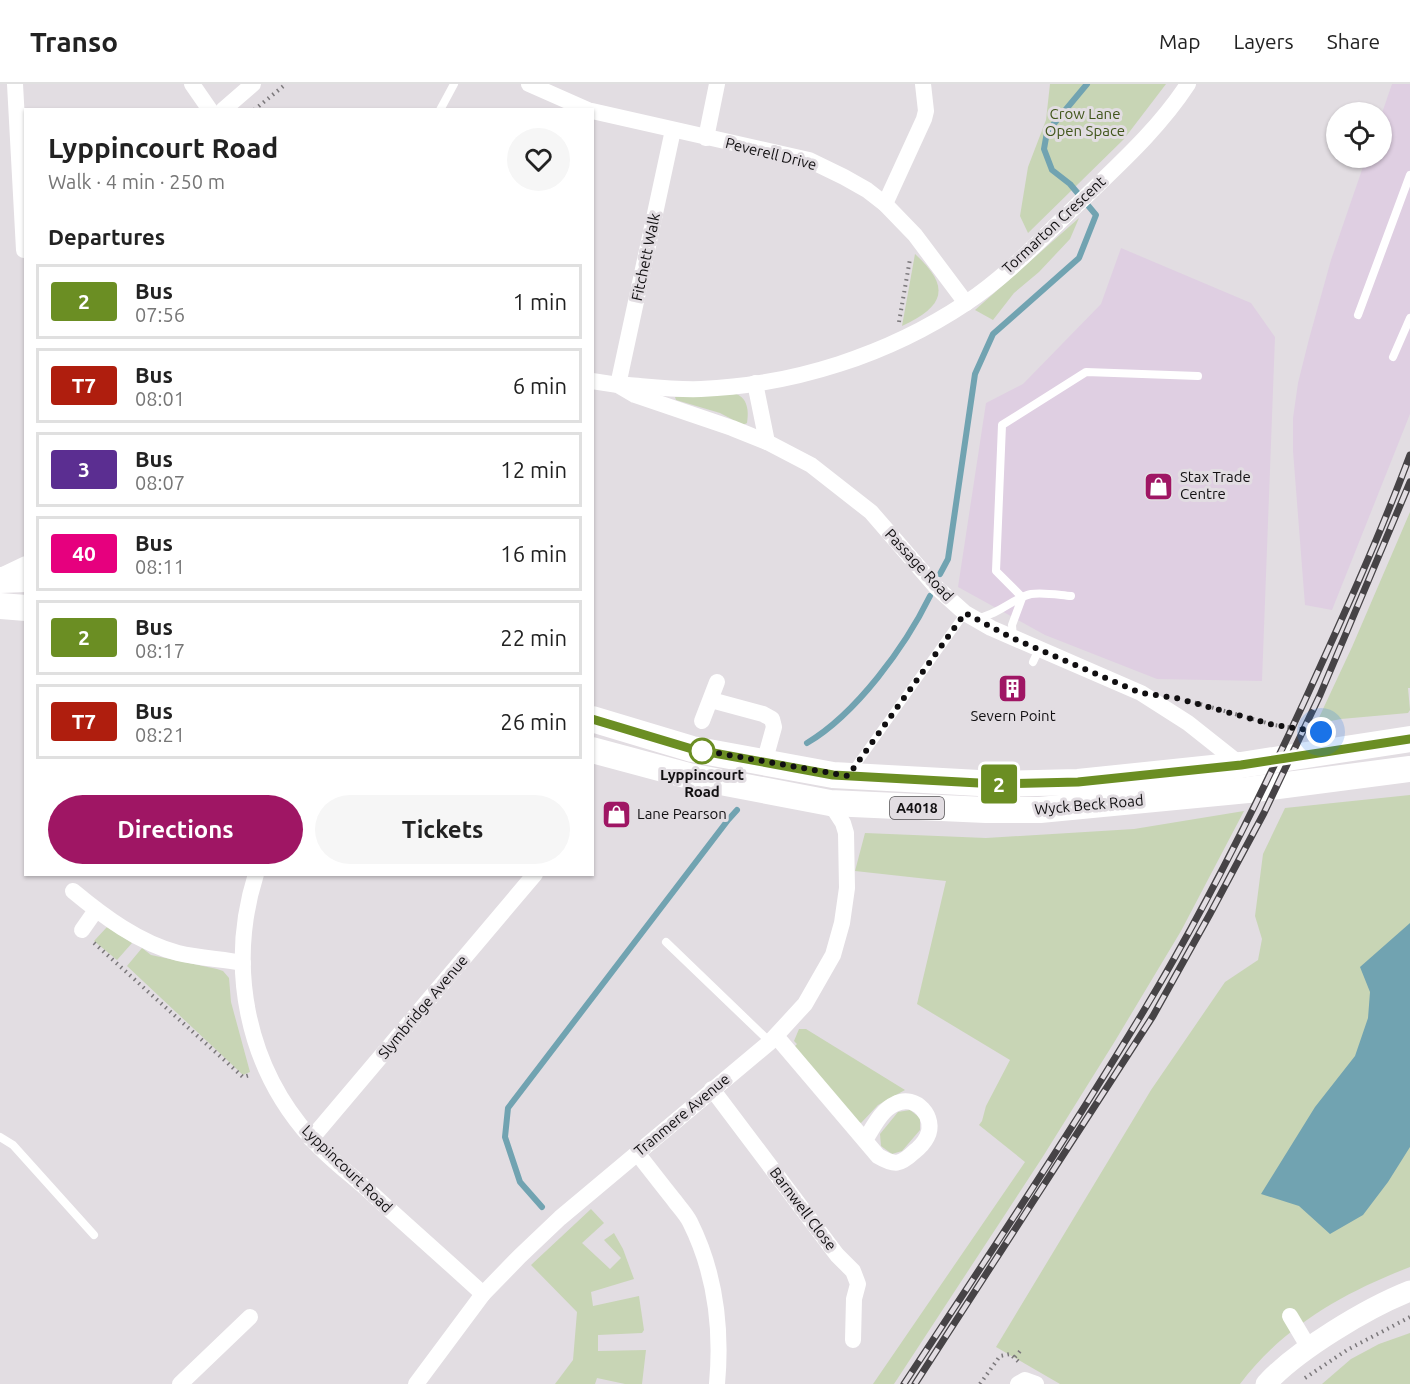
<!DOCTYPE html>
<html lang="en">
<head>
<meta charset="utf-8">
<style>
	:root { --surface:#fff; --page:#f6f6f6; --text:#222; --muted:#767676; --line:#e0e0e0; --accent:#9f1664 }
	body { margin:0; font-family:Ubuntu,sans-serif; background:var(--page); color:var(--text); height:100vh; display:flex; flex-direction:column; font-size:22px; white-space:nowrap }
	* { box-sizing:border-box; margin:0 }
	p { font-size:20px; color:var(--muted) }
	.icon { flex:none; width:33px; height:33px; fill:none; stroke:currentColor; stroke-width:2; stroke-linecap:round; stroke-linejoin:round }
	.map { position:relative; flex:1; overflow:hidden }
	.side { position:absolute; left:24px; top:24px; width:570px; height:768px; display:flex; flex-direction:column; background:var(--surface); border-radius:0px; box-shadow:0 2px 4px #0004 }
	.side>* { flex:none }
	.badge { padding:0 12px; border-radius:4px; font-size:21px; line-height:39px }
	.buttons { position:absolute; left:1326px; top:18px; display:grid; gap:12px }
	.buttons a { display:grid; place-items:center; width:66px; height:66px; border-radius:50%; background:var(--surface); box-shadow:0 2px 4px #0004; font-size:30px }
	.you { position:absolute; width:30px; height:30px; margin:-15px; border:4px solid #fff; border-radius:50%; background:#1a73e8; box-shadow:0 0 0 9px #1a73e833 }
	.map>.badge { position:absolute; translate:-50% -50%; box-shadow:0 0 0 3px #fff }
	h2 { padding:0 24px; font-size:22px; line-height:54px }
	.round { display:grid; place-items:center; flex:none; width:63px; height:63px; border-radius:32px; background:var(--page) }
	.overview { display:flex; align-items:center; justify-content:space-between; height:102px; padding:0 24px }
	h1 { font-size:28px; font-weight:700; line-height:45px }
	.cta { display:flex; gap:12px; margin-top:auto; padding:12px 24px }
	.cta a { flex:1; height:69px; border-radius:36px; background:var(--accent); color:#fff; font-size:24px; font-weight:700; line-height:69px; text-align:center }
	.cta a+a { background:var(--page); color:var(--text) }
	ul { padding:0; list-style:none }
	li { display:flex; align-items:center; gap:18px; height:75px; margin:0 12px 9px; padding:0 12px; border:3px solid var(--line); border-radius:0px }
	li div { flex:1 }
	li b { display:block; font-size:22px }
	li em { font-style:normal }
	li .badge { min-width:66px; font-weight:700; text-align:center }
	header { display:flex; align-items:center; gap:36px; box-sizing:border-box; height:84px; padding:0 30px; background:var(--surface); border-bottom:2px solid var(--line) }
	header strong { font-size:28px }
	nav { display:flex; gap:33px; margin-inline-start:auto; font-size:21px }
	.map>svg:first-child { display:block }
	.industrial { fill:#dfcfe2 }
	.green { fill:#c8d5b5 }
	.water { fill:#71a3b1 }
	.lines { fill:none; stroke-linecap:round; stroke-linejoin:round }
	.stream { stroke:#71a3b1; stroke-width:6 }
	.path { stroke:#7b787b; stroke-width:4; stroke-dasharray:1.5 4.5; stroke-linecap:butt }
	.service { stroke:#fff; stroke-width:8 }
	.minor { stroke:#fff; stroke-width:16 }
	.tertiary { stroke:#fff; stroke-width:21 }
	.primary { stroke:#fff; stroke-width:26 }
	.rail-casing { stroke:#464346; stroke-width:7 }
	.rail { stroke:#e2dde2; stroke-width:4.5; stroke-dasharray:14; stroke-linecap:butt }
	.line-casing { stroke:#fff; stroke-width:14 }
	.line { stroke:#6b8e23; stroke-width:9 }
	.walk { stroke:#110f11; stroke-width:6; stroke-dasharray:0 10.8 }
	.stop-dot { fill:#fff; stroke:#6b8e23; stroke-width:3 }
	.labels { text-anchor:middle; stroke-width:6; stroke-linejoin:round; paint-order:stroke }
	.shield { fill:#e2dde2; stroke:#504d50; stroke-width:1.5 }
	.shield-label { font-size:14px; font-weight:bold; fill:#110f11 }
	.park-label { font-size:15px; fill:#41551b; stroke:#e2dde2 }
	.street-label { font-size:15px; fill:#110f11; stroke:#e2dde2 }
	.poi-label { font-size:15px; fill:#110f11; stroke:#e2dde2; text-anchor:start }
	.stop-label { font-size:15px; font-weight:bold; fill:#110f11; stroke:#e2dde2 }
</style>
</head>
<body>
<header>
<strong>Transo</strong>
<nav><a>Map</a><a>Layers</a><a>Share</a></nav>
</header>
<div class="map">
<svg width="1410" height="1300" viewBox="0 0 1410 1300">
	<rect width="100%" height="100%" fill="#e2dde2"/>
	<!-- industrial -->
	<g class="industrial">
		<polygon points="1392,0 1410,0 1410,330 1332,526 1305,521 1293,367 1293,334 1298,299 1309,255 1331,176 1366,74 1382,74 1382,29"/>
		<polygon points="1121,164 1251,219 1275,253 1262,597 1157,595 1045,551 958,503 986,319 1023,300 1101,220"/>
	</g>
	<!-- green -->
	<g class="green">
		<polygon points="1050,0 1166,0 1124,55 1028,149 1020,132 1028,83 1046,36"/>
		<polygon points="1079,134 1070,155 1039,188 1014,209 993,236 975,226"/>
		<path d="M915,170C951,203 945,222 902,242Z"/>
		<path d="M736,310C748,314 749,328 747,339L743,341L720,329L676,316L675,313Z"/>
		<polygon points="1410,428 1410,604 1408,604 1410,626 1408,629 1341,635 1316,640 1352,563"/>
		<path d="M1410,711V1183C1343,1209 1284,1242 1240,1300H1060L996,1263L1151,1006L1225,898L1258,876L1262,855L1255,832L1263,770L1285,724Z"/>
		<polygon points="1244,727 1181,847 1115,957 1042,1074 894,1300 873,1300 1025,1078 979,1041 982,1037 986,1022 1010,976 917,920 946,797 855,787 865,749 986,754 1134,745"/>
		<polygon points="107,843 132,859 117,876 94,857"/>
		<polygon points="142,864 151,871 217,885 223,887 229,894 231,918 250,988 243,991 127,882"/>
		<polygon points="799,945 806,945 905,1006 878,1021 861,1039 852,1035 793,964 797,960 794,957"/>
		<polygon points="910,1026 920,1034 920,1046 902,1067 892,1070 881,1062 880,1050 898,1028"/>
		<polygon points="591,1125 604,1139 582,1159 610,1185 621,1174 604,1156 614,1149 623,1165 634,1195 591,1208 593,1222 639,1212 644,1246 642,1249 598,1251 598,1267 646,1266 642,1300 625,1300 597,1294 595,1300 555,1300 573,1276 577,1228 531,1181"/>
		<polygon points="1410,1249 1410,1300 1322,1300 1351,1275 1379,1260"/>
	</g>
	<!-- water -->
	<polygon class="water" points="1410,839 1410,1063 1388,1098 1363,1131 1330,1150 1299,1122 1261,1110 1315,1023 1355,972 1368,934 1370,908 1360,883"/>
	<g class="lines">
		<!-- stream -->
		<g class="stream">
			<polyline points="940,490 948,475 975,290 993,250 1079,174 1096,131 1070,100 1052,86 1044,65 1047,48 1087,0"/>
			<path d="M807,659C856,630 905,563 930,512"/>
			<polyline points="542,1123 520,1098 505,1053 508,1024 728,736 737,726"/>
		</g>
		<!-- path -->
		<g class="path">
			<polyline points="254,26 286,0"/>
			<polyline points="899,238 910,175"/>
			<polyline points="1189,617 1274,641 1313,647"/>
			<polyline points="94,859 243,993 250,991"/>
			<polyline points="1015,1273 1021,1266"/>
			<polyline points="1305,1294 1347,1266 1410,1233"/>
			<polyline points="980,1300 1000,1272 1010,1270 1020,1279"/>
		</g>
		<!-- service -->
		<g class="service">
			<polyline points="440,26 454,0"/>
			<polyline points="1358,231 1410,91"/>
			<polyline points="1393,273 1410,234"/>
			<polyline points="1022,513 996,487 1002,341 1086,288 1198,292"/>
			<path d="M978,534C1000,530 1013,514 1031,510C1043,508 1059,511 1071,512"/>
			<polyline points="1013,554 1012,541 1022,514"/>
			<polyline points="1033,578 1039,565"/>
			<polyline points="852,687 965,529"/>
			<polyline points="666,858 770,958"/>
			<polyline points="0,1053 13,1061 94,1151"/>
		</g>
		<!-- minor -->
		<g class="minor">
			<polyline points="15,0 24,166"/>
			<polyline points="192,0 210,26"/>
			<polyline points="529,0 588,26"/>
			<polyline points="223,26 253,0"/>
			<polyline points="592,27 809,76 844,93 867,106 885,120 915,151 966,219"/>
			<polyline points="706,54 717,0"/>
			<polyline points="885,120 924,35 926,27 923,0"/>
			<polyline points="592,297 618,301 635,311 732,344 767,358 811,381 871,428 936,503 965,529 991,544 1141,609 1188,639 1241,681"/>
			<polyline points="755,299 767,358"/>
			<polyline points="618,301 673,46"/>
			<path d="M628,301C652,303 677,306 701,305C794,301 888,271 966,219C1007,192 1042,154 1078,120C1117,82 1158,46 1188,0"/>
			<polyline points="1,492 26,480"/>
			<polyline points="711,616 763,630 772,635 774,643 764,679"/>
			<polyline points="702,637 717,598"/>
			<path d="M256,790C227,882 246,982 311,1054C327,1073 349,1089 368,1106C406,1141 445,1175 483,1210"/>
			<path d="M73,807C103,832 139,859 178,869C199,874 221,875 243,879"/>
			<polyline points="82,846 96,826"/>
			<path d="M776,952L878,1072C895,1082 900,1081 914,1068C919,1064 924,1059 927,1053C937,1034 916,1009 895,1020C881,1026 873,1044 865,1056"/>
			<polyline points="712,1005 837,1171 853,1187 858,1200 854,1215 853,1256"/>
			<polyline points="311,1055 535,790"/>
			<path d="M637,1069C649,1084 661,1100 674,1116C679,1123 686,1130 690,1138C715,1188 722,1245 717,1300"/>
			<polyline points="1290,1232 1309,1264"/>
			<polyline points="180,1300 250,1233"/>
			<polyline points="416,1300 483,1210 520,1172 560,1134 770,958 805,920 833,871 842,839 847,804 846,749 843,739 830,719"/>
			<polyline points="1018,1300 1025,1296 1036,1300"/>
		</g>
		<!-- tertiary -->
		<path class="tertiary" d="M1266,1300C1297,1266 1367,1224 1410,1207"/>
		<!-- primary -->
		<g class="primary">
			<polyline points="0,496 26,495"/>
			<polyline points="0,522 26,524"/>
			<polyline points="592,635 692,665 833,691 997,700 1078,698 1241,681 1410,655"/>
			<polyline points="592,666 689,692 830,719 986,726 1040,726 1248,706 1410,685"/>
		</g>
		<defs>
			<g id="rail">
				<path d="M904,1300C985,1177 1067,1054 1143,928C1204,827 1256,722 1305,616C1342,535 1379,454 1410,371"/>
				<polyline points="915,1300 1153,932 1210,830 1264,729 1320,611 1410,398"/>
			</g>
		</defs>
		<!-- rail casing -->
		<use href="#rail" class="rail-casing"/>
		<!-- rail -->
		<use href="#rail" class="rail"/>
	</g>
	<g class="lines">
		<defs>
			<polyline id="line" points="592,635 692,665 833,691 997,700 1078,698 1241,681 1410,655"/>
		</defs>
		<!-- line casing -->
		<use href="#line" class="line-casing"/>
		<!-- line -->
		<use href="#line" class="line"/>
		<!-- walk -->
		<polyline class="walk" points="702,667 700,666 848,692 965,529 1012,554 1141,609 1176,614 1274,641 1321,648"/>
	</g>
	<!-- icons -->
	<defs>
		<symbol id="shop-square" viewBox="-11 -11 22 22"><rect x="-9" y="-9" width="18" height="18" rx="4" fill="#9f1664" stroke="#e2dde2"/><path d="M-5-2.5h2.3a2.7 3.5 0 0 1 5.4 0H5L5.5 6h-11ZM-1.5-2.5h3a1.5 2.3 0 0 0-3 0Z" fill="#fff"/></symbol>
		<symbol id="building-square" viewBox="-11 -11 22 22"><rect x="-9" y="-9" width="18" height="18" rx="4" fill="#9f1664" stroke="#e2dde2"/><path d="M-4-6H4V6H1V3H-1V6H-4ZM-2.5-4.3h1.7v1.8h-1.7ZM.8-4.3h1.7v1.8H.8ZM-2.5-1h1.7V.8h-1.7ZM.8-1h1.7V.8H.8Z" fill="#fff"/></symbol>
	</defs>
	<g fill-rule="evenodd">
		<use href="#shop-square" x="1142" y="386" width="33" height="33"/>
		<use href="#building-square" x="996" y="588" width="33" height="33"/>
		<use href="#shop-square" x="600" y="714" width="33" height="33"/>
	</g>
	<!-- markers -->
	<circle class="stop-dot" cx="702" cy="667" r="12"/>
	<g class="labels">
		<!-- shield labels -->
		<rect class="shield" x="890" y="713" width="54" height="22" rx="4.5"/>
		<g class="shield-label">
			<text x="917" y="729">A4018</text>
		</g>
		<!-- park labels -->
		<g class="park-label">
			<text x="1085" y="35">Crow Lane<tspan x="1085" dy="17">Open Space</tspan></text>
		</g>
		<!-- street labels -->
		<g class="street-label">
			<text transform="translate(771 70) rotate(14)" y="5">Peverell Drive</text>
			<text transform="translate(1054 141) rotate(-43)" y="5">Tormarton Crescent</text>
			<text transform="translate(646 173) rotate(-78)" y="5">Fitchett Walk</text>
			<text transform="translate(919 481) rotate(47)" y="5">Passage Road</text>
			<text transform="translate(1089 721) rotate(-5)" y="5">Wyck Beck Road</text>
			<text transform="translate(423 923) rotate(-50)" y="5">Slymbridge Avenue</text>
			<text transform="translate(682 1031) rotate(-40)" y="5">Tranmere Avenue</text>
			<text transform="translate(347 1085) rotate(44)" y="5">Lyppincourt Road</text>
			<text transform="translate(803 1125) rotate(53)" y="5">Barnwell Close</text>
		</g>
		<!-- poi labels -->
		<g class="poi-label">
			<text x="1180" y="398">Stax Trade<tspan x="1180" dy="17">Centre</tspan></text>
			<text x="1013" y="637" text-anchor="middle">Severn Point</text>
			<text x="637" y="735">Lane Pearson</text>
		</g>
		<!-- stop labels -->
		<g class="stop-label">
			<text x="702" y="696">Lyppincourt<tspan x="702" dy="17">Road</tspan></text>
		</g>
	</g>
</svg>
<div class="buttons">
<a><svg class="icon" aria-label="locate" viewBox="0 0 24 24"><circle cx="12" cy="12" r="6"/><path d="M12 2v4M12 18v4M2 12h4M18 12h4"/></svg></a>
</div>
<div class="you" style="left:1321px;top:648px"></div>
<b class="badge" style="left:999px;top:700px;background:#6b8e23;color:#fff">2</b>
<section class="side">
<div class="overview"><div><h1>Lyppincourt Road</h1><p>Walk · 4 min · 250 m</p></div><a class="round"><svg class="icon" aria-label="heart" viewBox="0 0 24 24"><path d="M12 20l-8-8c-3-5 5-10 8-4 3-6 11-1 8 4z"/></svg></a></div>
<h2>Departures</h2>
<ul>
<li><span class="badge" style="background:#6b8e23;color:#fff">2</span><div><b>Bus</b><p>07:56</p></div><em>1 min</em></li>
<li><span class="badge" style="background:#af1e0e;color:#fff">T7</span><div><b>Bus</b><p>08:01</p></div><em>6 min</em></li>
<li><span class="badge" style="background:#5b2e91;color:#fff">3</span><div><b>Bus</b><p>08:07</p></div><em>12 min</em></li>
<li><span class="badge" style="background:#e6007e;color:#fff">40</span><div><b>Bus</b><p>08:11</p></div><em>16 min</em></li>
<li><span class="badge" style="background:#6b8e23;color:#fff">2</span><div><b>Bus</b><p>08:17</p></div><em>22 min</em></li>
<li><span class="badge" style="background:#af1e0e;color:#fff">T7</span><div><b>Bus</b><p>08:21</p></div><em>26 min</em></li>
</ul>
<div class="cta"><a>Directions</a><a>Tickets</a></div>
</section>
</div>
</body>
</html>
